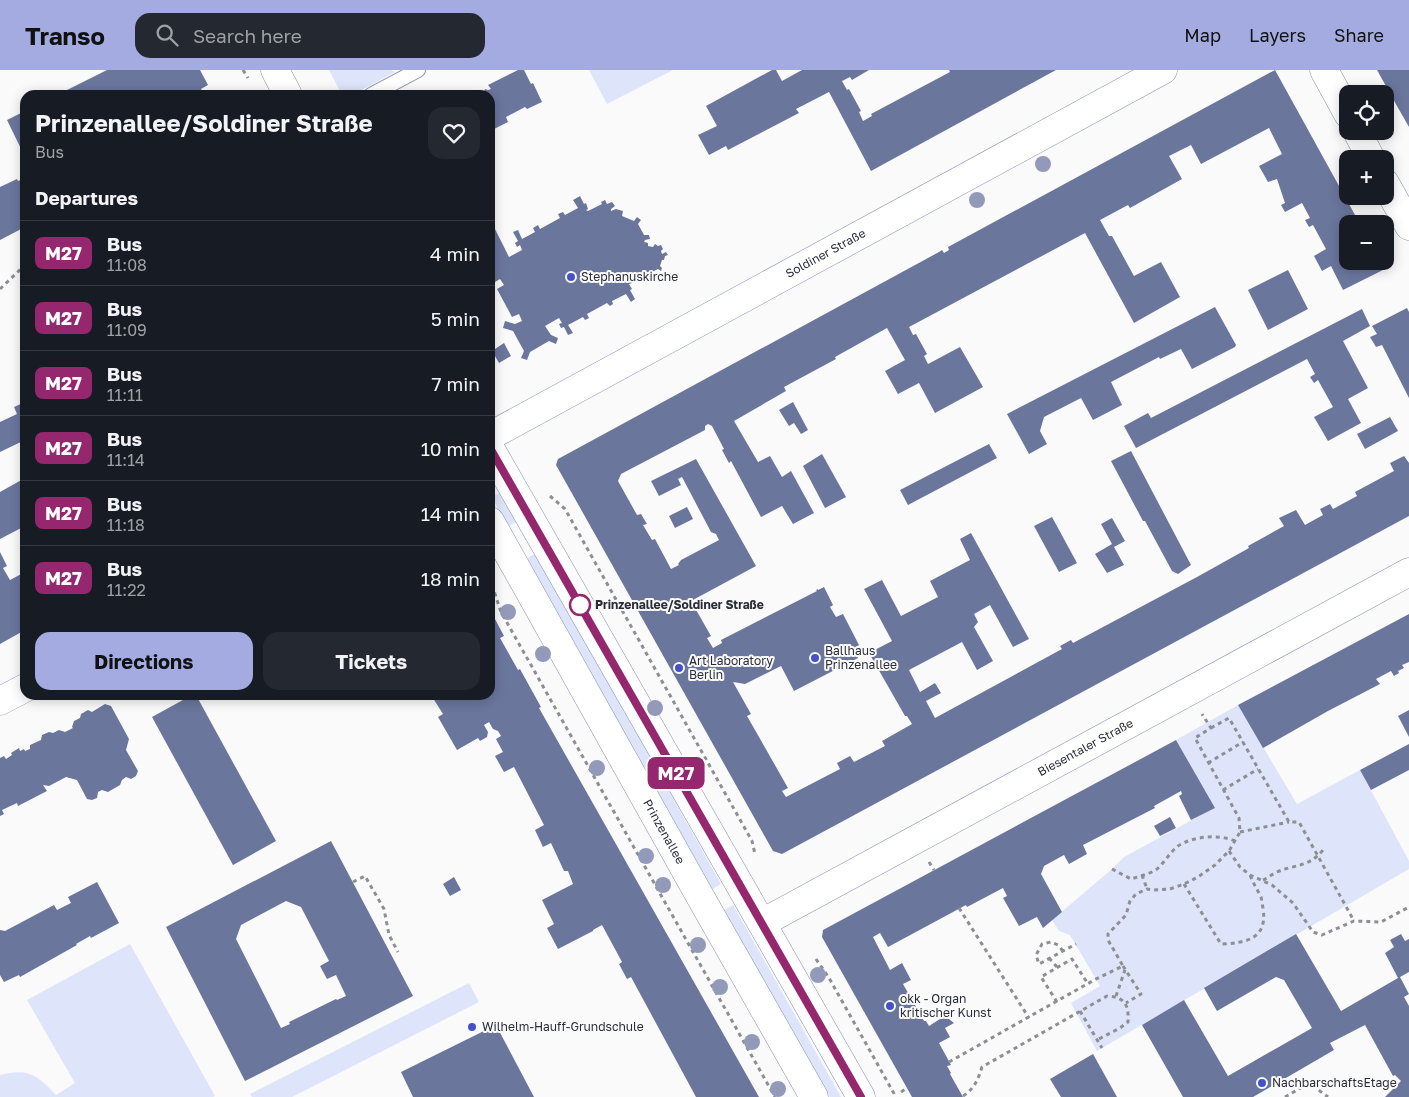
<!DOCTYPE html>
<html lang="en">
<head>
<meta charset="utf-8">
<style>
	:root { --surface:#171b24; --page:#242831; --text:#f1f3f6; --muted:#9ea1a6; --line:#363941; --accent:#a3abe1 }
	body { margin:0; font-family:"Golos Text",sans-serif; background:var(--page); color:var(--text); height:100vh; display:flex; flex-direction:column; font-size:19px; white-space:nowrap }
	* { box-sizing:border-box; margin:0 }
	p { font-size:16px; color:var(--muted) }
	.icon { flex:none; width:28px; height:28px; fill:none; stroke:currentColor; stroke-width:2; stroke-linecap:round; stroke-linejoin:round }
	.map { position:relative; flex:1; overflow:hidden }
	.details { position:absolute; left:20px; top:20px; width:475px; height:610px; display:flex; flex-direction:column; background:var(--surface); border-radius:15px; box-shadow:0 2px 12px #0003 }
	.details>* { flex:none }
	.badge { padding:0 10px; border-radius:8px; font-size:18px; line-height:32px }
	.buttons { position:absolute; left:1339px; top:15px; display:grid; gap:10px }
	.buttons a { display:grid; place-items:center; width:55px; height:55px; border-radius:10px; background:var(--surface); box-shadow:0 2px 12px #0003; font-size:25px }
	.map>.badge { position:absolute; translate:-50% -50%; box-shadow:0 0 0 2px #fff }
	h2 { padding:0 15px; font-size:19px; line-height:45px }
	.round { display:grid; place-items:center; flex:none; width:52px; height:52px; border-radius:15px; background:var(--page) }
	.summary { display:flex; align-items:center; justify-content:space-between; height:85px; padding:0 15px }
	h1 { font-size:24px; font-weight:700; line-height:38px }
	.button { display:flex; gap:10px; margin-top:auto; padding:10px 15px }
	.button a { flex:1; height:58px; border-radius:15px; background:var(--accent); color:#111; font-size:20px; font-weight:700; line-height:58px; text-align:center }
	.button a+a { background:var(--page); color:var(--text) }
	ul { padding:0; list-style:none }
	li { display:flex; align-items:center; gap:15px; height:65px; padding:0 15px; border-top:1px solid var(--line) }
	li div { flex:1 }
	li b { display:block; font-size:19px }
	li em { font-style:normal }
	li .badge { min-width:55px; font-weight:700; text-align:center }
	header { display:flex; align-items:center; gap:30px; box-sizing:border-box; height:70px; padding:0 25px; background:var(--accent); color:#111 }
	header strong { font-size:24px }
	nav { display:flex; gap:28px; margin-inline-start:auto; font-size:18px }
	.search { width:350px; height:45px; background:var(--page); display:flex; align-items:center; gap:12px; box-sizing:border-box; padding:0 18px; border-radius:15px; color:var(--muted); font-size:19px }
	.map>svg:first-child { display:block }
	.green { fill:#dee4f9 }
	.building { fill:#6b769d; fill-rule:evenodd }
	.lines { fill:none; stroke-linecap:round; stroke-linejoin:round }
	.lane-casing { stroke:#8991ac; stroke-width:16 }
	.street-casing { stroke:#8991ac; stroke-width:29 }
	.secondary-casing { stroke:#8991ac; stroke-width:29 }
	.path { stroke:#8d8f94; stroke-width:3; stroke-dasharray:4 4; stroke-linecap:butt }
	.lane { stroke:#fff; stroke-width:14 }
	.street { stroke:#fff; stroke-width:28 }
	.secondary { stroke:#fff; stroke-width:28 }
	.tree { fill:#939ab9 }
	.line-casing { stroke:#fff; stroke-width:11 }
	.line { stroke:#95276e; stroke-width:8 }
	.poi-dot { fill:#4353c7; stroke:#fafafa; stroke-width:2 }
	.stop-dot { fill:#fff; stroke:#95276e; stroke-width:2.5 }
	.labels { text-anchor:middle; stroke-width:4; stroke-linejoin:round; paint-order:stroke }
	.street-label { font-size:12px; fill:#2a2d38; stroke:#fafafa }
	.poi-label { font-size:12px; fill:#2a2d38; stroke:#fafafa; text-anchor:start }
	.stop-label { font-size:12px; font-weight:bold; fill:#2a2d38; stroke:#fafafa; text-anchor:start }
</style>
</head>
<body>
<header>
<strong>Transo</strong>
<div class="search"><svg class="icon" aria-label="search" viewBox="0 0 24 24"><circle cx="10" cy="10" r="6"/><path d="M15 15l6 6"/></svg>Search here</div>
<nav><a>Map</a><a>Layers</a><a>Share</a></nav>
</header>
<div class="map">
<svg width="1409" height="1027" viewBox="0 0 1409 1027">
	<rect width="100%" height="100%" fill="#fafafa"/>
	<!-- green -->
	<g class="green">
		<polygon points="329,0 391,0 395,2 352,25 342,25"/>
		<polygon points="589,0 673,0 607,34"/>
		<polygon points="501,422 517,451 508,457 492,427"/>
		<polygon points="536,483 721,814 711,820 526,489"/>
		<polygon points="1238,635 1297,734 1360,700 1409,791 1409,799 1097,981 1071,933 1100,916 1070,865 1059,861 1052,850 1112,799 1124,787 1214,738 1176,670"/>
		<polygon points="733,835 841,1027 830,1027 724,840"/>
		<path d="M130,874L215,1026L213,1027H0V1005C29,998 37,1005 56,1025L75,1013L27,930Z"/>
		<polygon points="469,913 479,932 292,1027 252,1027 250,1024"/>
	</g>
	<!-- building -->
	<g class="building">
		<polygon points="107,0 200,0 208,15 201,19 204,25 57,25"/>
		<polygon points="518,0 524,0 531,14 533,13 542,32 527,39 525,37 506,47 508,52 490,61 490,25 470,25 480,20 482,23 484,22 485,19 488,20 491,19 488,15"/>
		<polygon points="772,0 776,0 782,11 802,0 869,0 852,10 850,7 842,11 847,20 849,19 861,41 859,42 863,51 872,46 871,44 950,2 949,0 1056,0 871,101 829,22 796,39 799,43 728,80 726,76 709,85 698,65 717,56 706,36"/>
		<polygon points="1275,0 1360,154 1348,154 1348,191 1381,191 1385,199 1343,220 1331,196 1322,201 1314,186 1326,179 1313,155 1309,157 1305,150 1310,148 1302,133 1285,142 1281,135 1285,133 1277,109 1268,112 1259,96 1282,84 1269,58 1201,94 1191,75 1169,86 1182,109 1130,138 1128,135 1100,150 1109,166 1112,166 1134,206 1161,192 1180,227 1134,253 1085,163 909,257 913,265 916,264 927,284 924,286 928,294 960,277 983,317 935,343 919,313 898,324 885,301 905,290 887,258 835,287 836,289 784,317 786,321 734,351 758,392 770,386 782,407 791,401 814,443 793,454 782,436 761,447 731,391 729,393 722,380 724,379 712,356 708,354 705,356 705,360 621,404 618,411 637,445 641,444 647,454 643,455 652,470 655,469 671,499 679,495 678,494 681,490 719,470 716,464 711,462 682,407 678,409 681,415 659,426 651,411 696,389 756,496 691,531 711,566 707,568 713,578 722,573 721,570 817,521 816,520 818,519 818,520 824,517 833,535 830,537 836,547 843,544 859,575 853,579 858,588 794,621 781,596 745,614 733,612 751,644 747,646 788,718 782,721 786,727 840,699 837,693 850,686 854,692 885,676 882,671 912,654 907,646 905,646 869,583 892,571 864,519 882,510 901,546 938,527 930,511 970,490 960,469 971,463 1029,569 1013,577 990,535 974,544 978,552 974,557 993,591 977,600 962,572 909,600 920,622 935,613 941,623 926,631 935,648 1062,579 1060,576 1071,570 1073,573 1197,507 1249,478 1248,476 1284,456 1279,448 1296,440 1305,455 1323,445 1320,439 1330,434 1333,439 1357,426 1355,422 1394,401 1390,393 1404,386 1409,393 1409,446 782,784 773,781 556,395 558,389 939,182 942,180 944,183 949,180 948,177"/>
		<polygon points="1377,0 1409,0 1409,57 1397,36"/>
		<polygon points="25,41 25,87 7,50"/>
		<polygon points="25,108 25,157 0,170 0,117 17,109 18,111"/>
		<polygon points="580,126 584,134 586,133 588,139 586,140 588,141 602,134 601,132 605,130 607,134 612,132 615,136 611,139 611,141 616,139 623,141 622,146 634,151 637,147 641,150 638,154 644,165 649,165 650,169 645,170 644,172 648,173 648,176 653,177 655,174 658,176 661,175 663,179 661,181 662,184 666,182 668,185 665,186 664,190 662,190 660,196 662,198 661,201 658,199 650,203 649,205 647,205 647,202 645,202 644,204 632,211 632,213 629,214 632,219 630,220 635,229 631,232 626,224 612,231 613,234 610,236 607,233 587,244 589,248 585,250 583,247 568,255 573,263 568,265 564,257 561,258 559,254 562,253 559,248 545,256 551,265 558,268 556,274 549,271 530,282 527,290 521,288 524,281 513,261 503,258 505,251 515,254 522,251 519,244 512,247 497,219 504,215 500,209 490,215 490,149 509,187 522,180 520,175 517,177 515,173 518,171 513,162 518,160 522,169 535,162 533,158 538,155 540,159 560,148 558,144 563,142 565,145 578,138 573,130"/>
		<polygon points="1288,200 1308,239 1268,260 1248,220"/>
		<polygon points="1215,237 1236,275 1235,277 1192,299 1181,279 1160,289 1159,287 1111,312 1122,335 1093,350 1081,328 1044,347 1040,361 1047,374 1029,384 1007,344"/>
		<polygon points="1407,238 1409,242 1409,328 1382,275 1376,277 1370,267 1377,264 1372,256"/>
		<polygon points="1362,239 1370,256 1343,271 1368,318 1348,329 1361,353 1328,371 1314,347 1333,337 1318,310 1314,313 1310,307 1315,304 1307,289 1136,378 1124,356 1148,343 1151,348"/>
		<polygon points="504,273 511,286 499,293 492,281"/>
		<polygon points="25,332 25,370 0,382 0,352 17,344 14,337"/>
		<polygon points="793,332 808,360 801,364 794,353 789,356 779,340"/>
		<polygon points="1390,347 1398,361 1365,379 1357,364"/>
		<polygon points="989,374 997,388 908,435 900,420"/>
		<polygon points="1131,381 1191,495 1178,504 1172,501 1145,451 1143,451 1111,391"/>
		<polygon points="822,384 846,427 825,438 803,396"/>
		<polygon points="25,408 25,456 0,469 0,422"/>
		<polygon points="687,437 693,449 675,458 669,446"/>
		<polygon points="1052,447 1077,493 1059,502 1034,456"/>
		<polygon points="1112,448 1125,471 1114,477 1124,495 1107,503 1095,484 1112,474 1101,454"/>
		<polygon points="0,482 7,496 3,498 10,510 25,502 25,560 0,574"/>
		<polygon points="1409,544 1409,592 1402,595 1404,598 1398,601 1399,603 1394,606 1391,601 1376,609 1380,614 1328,641 1263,678 1238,635"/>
		<polygon points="495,549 504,566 500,568 518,600 520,599 531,619 541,637 539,638 759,1027 696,1027 631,907 627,909 619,894 622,892 602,855 593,860 593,861 558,879 547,858 554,854 542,830 573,814 568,801 564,801 551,773 543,777 535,760 544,755 514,697 504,702 495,686 503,682 496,669 501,666 498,661 493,659 489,652 484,655 488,662 487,667 480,671 478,668 457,680 438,647 443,644 431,625 490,625 490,552"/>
		<polygon points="192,625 196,625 276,771 233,795 152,647"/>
		<polygon points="105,634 111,636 129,669 126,680 138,701 136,706 131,709 126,707 122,710 120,715 108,722 102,720 98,722 97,728 92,730 87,729 77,710 66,707 49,716 43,715 47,721 18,736 17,733 2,740 4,744 0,746 0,688 4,686 6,689 12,685 11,683 19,678 20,681 24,679 25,681 30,679 30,675 41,670 42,665 49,662 53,663 59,660 65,662 73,658 72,657 74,651 80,648 81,644 88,640 92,642"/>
		<polygon points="1409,640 1409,667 1398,646"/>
		<polygon points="1176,670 1215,738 1191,750 1179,726 1182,724 1181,721 1154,736 1155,738 1083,775 1087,784 1069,794 1064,785 1044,796 1041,804 1062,842 1043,858 1037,847 1019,856 1003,828 1007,826 1003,818 967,837 966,835 888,877 880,863 873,867 890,900 902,893 911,910 903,914 924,951 926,951 929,956 940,949 945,948 949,949 954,953 945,958 950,967 939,973 951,995 947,996 951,1003 950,1004 963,1027 912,1027 822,867 823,860"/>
		<polygon points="1409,674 1409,700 1371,720 1360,700"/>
		<polygon points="1170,747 1176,758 1160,766 1154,756"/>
		<path d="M331,771L413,926L245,1011L166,857ZM286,831L301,837L329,891L320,896L327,909L336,905L346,926L337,930L336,929L289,952L290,954L281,958L236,869L241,855Z"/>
		<polygon points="454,807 461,820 450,826 443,814"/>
		<polygon points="97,812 119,853 91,868 90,866 76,874 77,875 20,907 19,905 4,912 0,905 0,860 5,861 54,835 57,840 71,833 68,827"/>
		<polygon points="1296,864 1341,941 1398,908 1385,883 1394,877 1390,870 1401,864 1405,871 1409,869 1409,902 1400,907 1409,924 1404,927 1409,936 1409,1027 1385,1027 1401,1011 1395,1005 1393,1006 1365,955 1330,973 1334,980 1253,1027 1183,1027 1142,955 1184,930 1228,1006 1312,958 1284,910 1276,907 1217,941 1204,918"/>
		<polygon points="496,955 534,1027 413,1027 401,1002"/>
		<polygon points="1093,984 1117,1027 1061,1027 1050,1009"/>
	</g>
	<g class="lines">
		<defs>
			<polyline id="lane" points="371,25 418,0"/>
			<g id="street">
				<polyline points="1324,0 1348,44"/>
				<polyline points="1357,61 1371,89"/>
				<polyline points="1385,113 1409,156"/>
				<path id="s1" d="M490,366L1163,0"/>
				<polyline points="0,631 25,618"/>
				<path id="s2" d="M762,853L1409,502"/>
			</g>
			<g id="secondary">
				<polyline points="275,0 288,25"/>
				<polyline points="490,378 861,1027"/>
				<path id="s3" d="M490,451L697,821L814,1027"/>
			</g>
		</defs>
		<!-- lane casing -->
		<use href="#lane" class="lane-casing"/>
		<!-- street casing -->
		<use href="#street" class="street-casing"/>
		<!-- secondary casing -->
		<use href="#secondary" class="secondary-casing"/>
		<!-- path -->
		<g class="path">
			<polyline points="243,0 248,8"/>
			<polyline points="0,219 25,195"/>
			<polyline points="550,426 565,439 752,771 755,784"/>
			<polyline points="492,515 501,542 775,1027"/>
			<polyline points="1211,658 1229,648 1289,752 1299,752 1354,851"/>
			<polyline points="1208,693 1243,672"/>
			<polyline points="1223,720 1258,699"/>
			<polyline points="1240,762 1289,752"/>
			<polyline points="1229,781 1240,797 1250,805 1272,815 1293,833 1313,862 1322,865 1354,851 1381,852 1409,837"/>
			<polyline points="929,792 934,800"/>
			<path d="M1112,799L1131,809C1140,806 1150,804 1157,799C1165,792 1170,782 1178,776C1193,766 1219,764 1235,771"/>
			<polyline points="1142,805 1147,819"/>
			<path d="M1263,810C1268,808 1272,804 1277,802C1295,794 1308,798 1323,780"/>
			<polyline points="353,812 365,806 384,839 389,865 398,882"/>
			<path d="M1184,814L1221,874C1246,873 1268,869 1263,838C1262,834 1262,830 1261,827C1257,819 1253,813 1250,805"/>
			<polyline points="959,838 1029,948"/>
			<polyline points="1063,881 1058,875 1051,872 1042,874 1036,885 1039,894 1076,874"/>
			<polyline points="1049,888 1057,897"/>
			<polyline points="816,889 829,908 896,1027"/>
			<polyline points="1123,896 1141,924 1126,933"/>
			<polyline points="1116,926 1125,900"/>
			<polyline points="1057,932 1041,907 1072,889 1088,914"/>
			<polyline points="1080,941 1102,978"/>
			<polyline points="949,992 1096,909 1123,896 1108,870 1108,864 1126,845 1130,831 1136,824 1147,819 1153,820 1170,819 1184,814 1198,807 1215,795 1229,781 1240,762 1239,748 1195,668 1211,658 1202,644"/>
			<polyline points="901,1022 907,1018"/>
			<path d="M963,1026C974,1019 978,1010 982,997L1107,926C1125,927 1129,935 1128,952L1120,958L1097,970"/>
			<polyline points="1285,1027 1309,1013 1328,1027"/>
		</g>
		<!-- lane -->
		<use href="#lane" class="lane"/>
		<!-- street -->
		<use href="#street" class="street"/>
		<!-- secondary -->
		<use href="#secondary" class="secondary"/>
	</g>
	<!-- trees -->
	<g class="tree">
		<circle cx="1043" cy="94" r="8"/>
		<circle cx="977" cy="130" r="8"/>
		<circle cx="508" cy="542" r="8"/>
		<circle cx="543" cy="584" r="8"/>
		<circle cx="655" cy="638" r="8"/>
		<circle cx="597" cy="698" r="8"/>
		<circle cx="646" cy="786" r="8"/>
		<circle cx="663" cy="815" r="8"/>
		<circle cx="698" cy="875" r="8"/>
		<circle cx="818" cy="905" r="8"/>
		<circle cx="720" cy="917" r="8"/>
		<circle cx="752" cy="972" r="8"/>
		<circle cx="778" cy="1019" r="8"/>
	</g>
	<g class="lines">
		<defs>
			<polyline id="line" points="490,378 861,1027"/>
		</defs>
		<!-- line casing -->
		<use href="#line" class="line-casing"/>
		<!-- line -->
		<use href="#line" class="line"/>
	</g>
	<!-- markers -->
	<g class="poi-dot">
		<circle cx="571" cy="207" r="5"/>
		<circle cx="815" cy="588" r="5"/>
		<circle cx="679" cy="598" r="5"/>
		<circle cx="890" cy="936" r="5"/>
		<circle cx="472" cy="957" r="5"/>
		<circle cx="1262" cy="1013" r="5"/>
	</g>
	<circle class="stop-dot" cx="580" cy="535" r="10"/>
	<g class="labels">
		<!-- street labels -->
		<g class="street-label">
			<text dy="4" stroke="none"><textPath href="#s1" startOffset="382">Soldiner Straße</textPath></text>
			<text dy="4" stroke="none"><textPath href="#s2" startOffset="368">Biesentaler Straße</textPath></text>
			<text dy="4" stroke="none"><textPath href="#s3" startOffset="356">Prinzenallee</textPath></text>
		</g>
		<!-- poi labels -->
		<g class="poi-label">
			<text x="581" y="211">Stephanuskirche</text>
			<text x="825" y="585">Ballhaus<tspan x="825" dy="14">Prinzenallee</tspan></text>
			<text x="689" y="595">Art Laboratory<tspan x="689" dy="14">Berlin</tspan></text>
			<text x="900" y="933">okk - Organ<tspan x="900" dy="14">kritischer Kunst</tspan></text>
			<text x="482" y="961">Wilhelm-Hauff-Grundschule</text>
			<text x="1272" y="1017">NachbarschaftsEtage</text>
		</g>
		<!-- stop labels -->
		<g class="stop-label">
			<text x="595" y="539">Prinzenallee/Soldiner Straße</text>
		</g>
	</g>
</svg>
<div class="buttons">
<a><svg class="icon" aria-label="locate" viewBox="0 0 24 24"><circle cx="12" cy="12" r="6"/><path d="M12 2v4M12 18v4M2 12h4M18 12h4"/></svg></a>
<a>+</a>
<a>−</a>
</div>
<b class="badge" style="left:676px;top:703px;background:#95276e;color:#fff">M27</b>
<section class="details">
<div class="summary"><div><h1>Prinzenallee/Soldiner Straße</h1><p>Bus</p></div><a class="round"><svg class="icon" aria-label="heart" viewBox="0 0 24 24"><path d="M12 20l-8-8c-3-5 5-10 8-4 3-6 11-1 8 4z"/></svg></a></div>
<h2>Departures</h2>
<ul>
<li><span class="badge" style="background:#95276e;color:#fff">M27</span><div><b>Bus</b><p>11:08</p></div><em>4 min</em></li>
<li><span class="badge" style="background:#95276e;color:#fff">M27</span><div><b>Bus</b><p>11:09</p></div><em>5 min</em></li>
<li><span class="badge" style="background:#95276e;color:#fff">M27</span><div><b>Bus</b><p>11:11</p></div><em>7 min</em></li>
<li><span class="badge" style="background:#95276e;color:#fff">M27</span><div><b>Bus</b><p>11:14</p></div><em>10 min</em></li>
<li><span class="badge" style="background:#95276e;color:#fff">M27</span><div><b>Bus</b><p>11:18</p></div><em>14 min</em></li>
<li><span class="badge" style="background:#95276e;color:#fff">M27</span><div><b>Bus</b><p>11:22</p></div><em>18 min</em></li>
</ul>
<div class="button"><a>Directions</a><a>Tickets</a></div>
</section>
</div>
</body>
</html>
